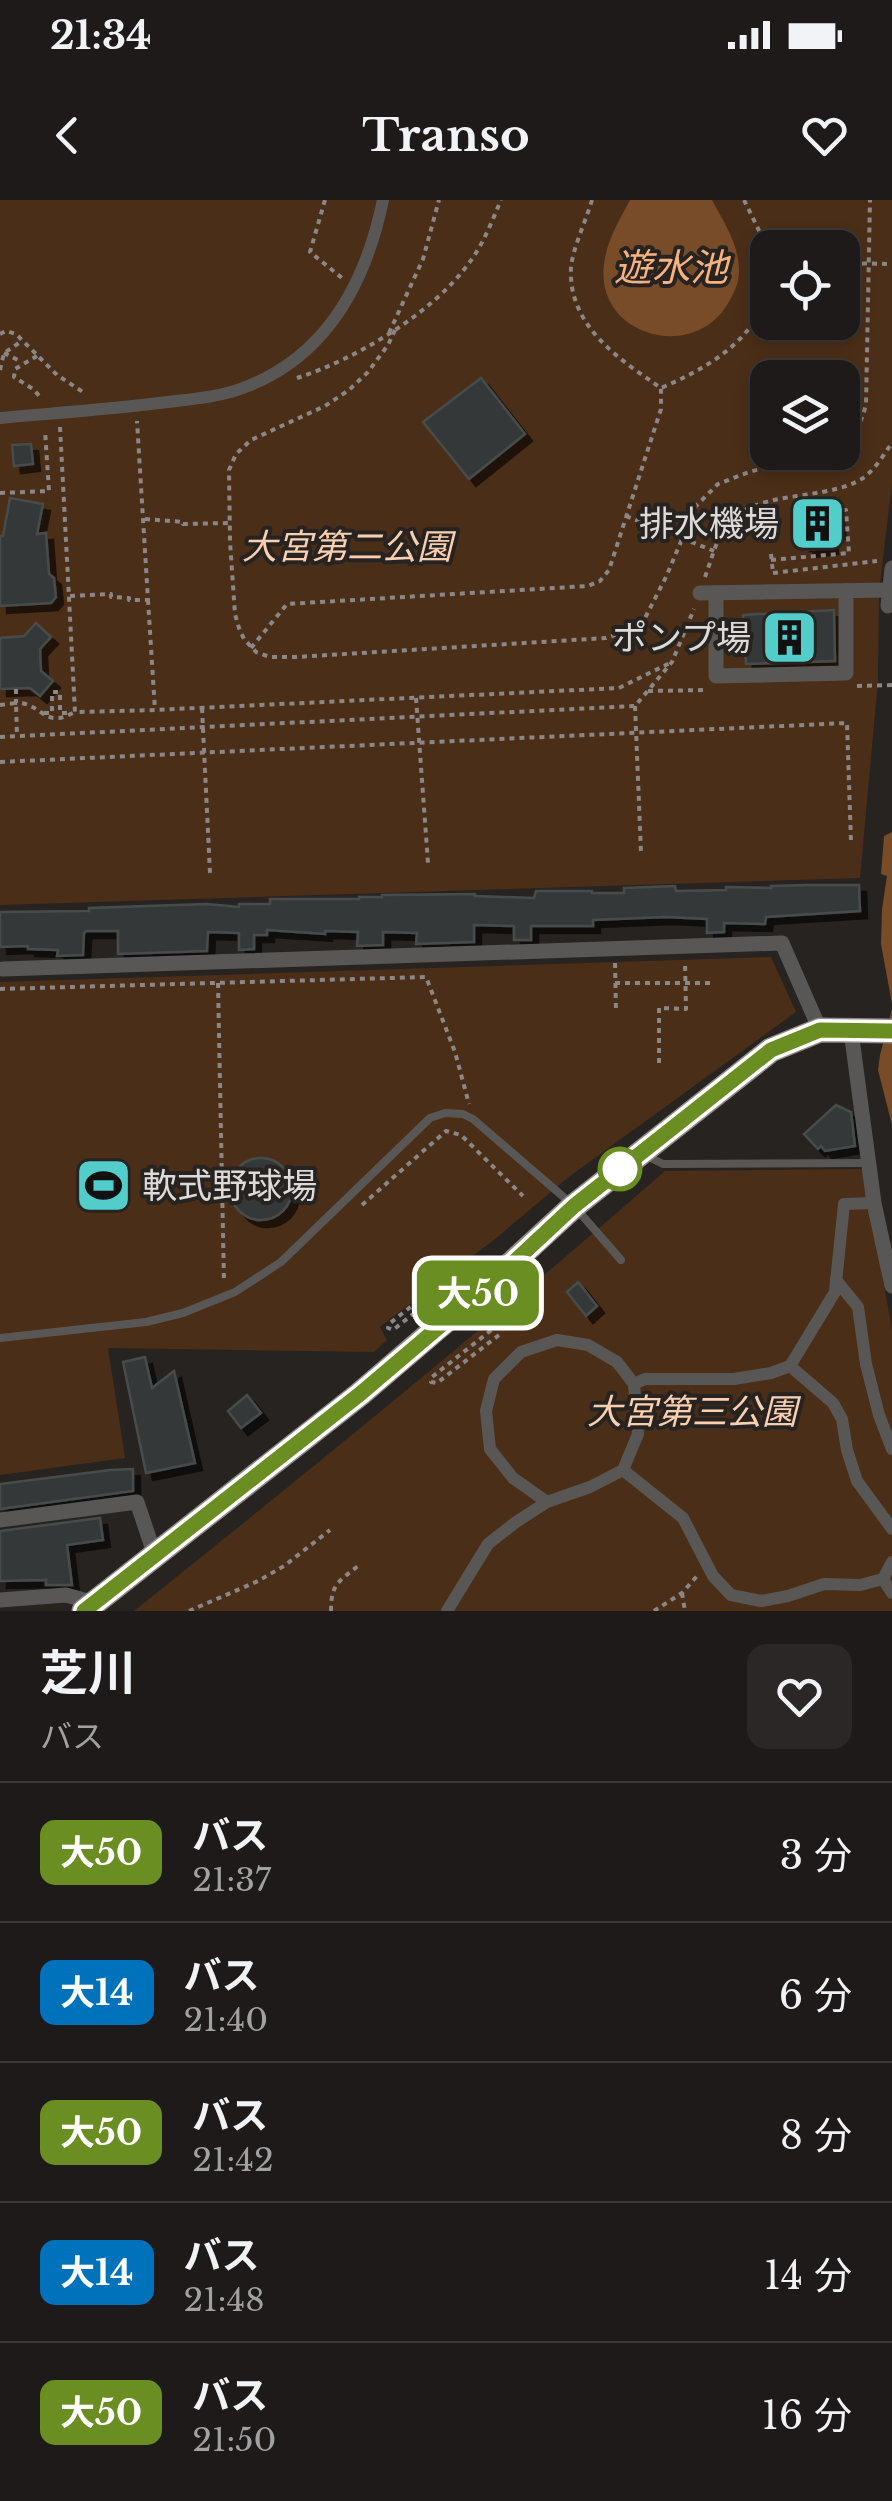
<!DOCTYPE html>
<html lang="ja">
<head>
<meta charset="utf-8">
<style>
	:root { --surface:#1d1a19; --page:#2a2726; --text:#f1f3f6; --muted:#a0a1a2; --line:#3b3838 }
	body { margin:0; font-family:"Libre Baskerville","Noto Sans JP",serif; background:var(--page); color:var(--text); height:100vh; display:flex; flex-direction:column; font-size:38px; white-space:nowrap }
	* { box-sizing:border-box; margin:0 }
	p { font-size:32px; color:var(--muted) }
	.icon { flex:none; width:55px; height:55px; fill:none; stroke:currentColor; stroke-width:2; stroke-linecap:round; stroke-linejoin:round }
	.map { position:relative; height:1411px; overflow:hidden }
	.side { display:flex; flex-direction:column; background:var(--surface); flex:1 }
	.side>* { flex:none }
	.badge { padding:0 20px; border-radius:15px; font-size:35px; line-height:65px }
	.controls { position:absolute; left:750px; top:30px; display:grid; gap:20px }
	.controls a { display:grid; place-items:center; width:110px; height:110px; border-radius:20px; background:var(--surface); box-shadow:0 5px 15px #0003,0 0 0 2px var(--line); font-size:50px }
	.map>.badge { position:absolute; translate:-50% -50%; box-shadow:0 0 0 5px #fff }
	.round { display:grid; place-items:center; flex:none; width:105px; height:105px; border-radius:20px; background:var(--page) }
	.summary { display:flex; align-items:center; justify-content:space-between; height:170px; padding:0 40px }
	h1 { font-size:48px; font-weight:700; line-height:75px }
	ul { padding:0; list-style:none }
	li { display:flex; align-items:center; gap:30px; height:140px; padding:0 40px; border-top:2px solid var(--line) }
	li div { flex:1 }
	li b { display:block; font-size:38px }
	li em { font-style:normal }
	li .badge { min-width:110px; font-weight:700; text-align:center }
	.status { display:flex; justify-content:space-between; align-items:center; height:70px; padding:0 50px; background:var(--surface); direction:ltr }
	.status svg { height:28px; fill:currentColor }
	header { display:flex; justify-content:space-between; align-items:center; height:130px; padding:0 40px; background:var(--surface); font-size:45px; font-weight:700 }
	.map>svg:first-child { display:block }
	.green { fill:#4b2e18; fill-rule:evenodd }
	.water { fill:#784b29 }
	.building { fill:#343938; stroke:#474c4b; stroke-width:2.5; filter:url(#shadow) }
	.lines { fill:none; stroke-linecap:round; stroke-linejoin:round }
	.path { stroke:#8b8786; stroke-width:4; stroke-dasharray:5 5; stroke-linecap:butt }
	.service { stroke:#595756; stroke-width:8 }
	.pedestrian { stroke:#595756; stroke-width:12 }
	.minor { stroke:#595756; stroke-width:15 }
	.primary { stroke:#8d8987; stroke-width:25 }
	.path-bridge { stroke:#8b8786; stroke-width:4; stroke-dasharray:5 5; stroke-linecap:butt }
	.line-casing { stroke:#fff; stroke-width:22 }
	.line { stroke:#6b8e23; stroke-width:15 }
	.stop-dot { fill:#fff; stroke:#6b8e23; stroke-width:5 }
	.labels { text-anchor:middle; stroke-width:8; stroke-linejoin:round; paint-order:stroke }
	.poi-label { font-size:35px; fill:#dddad9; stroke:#272321; text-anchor:end }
	.park-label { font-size:35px; font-style:italic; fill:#fbcfb0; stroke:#272321 }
	.water-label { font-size:38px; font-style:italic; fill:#f9b17d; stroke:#272321 }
</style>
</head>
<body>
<div class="status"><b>21:34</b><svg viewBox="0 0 49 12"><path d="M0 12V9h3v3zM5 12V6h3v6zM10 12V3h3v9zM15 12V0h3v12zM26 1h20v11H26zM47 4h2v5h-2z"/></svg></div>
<header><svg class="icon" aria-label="back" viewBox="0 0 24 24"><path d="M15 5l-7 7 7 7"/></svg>Transo<svg class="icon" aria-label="heart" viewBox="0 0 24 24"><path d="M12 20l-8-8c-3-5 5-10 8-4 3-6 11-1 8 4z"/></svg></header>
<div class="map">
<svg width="892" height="1411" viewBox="0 0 892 1411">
	<defs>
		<filter id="shadow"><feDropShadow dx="7" dy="7" stdDeviation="0" flood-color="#0009"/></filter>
	</defs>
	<rect width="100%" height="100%" fill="#272321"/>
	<!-- green -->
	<g class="green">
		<path d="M0,0H892V283L879,393L878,481L860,678L0,705ZM768,48H842V122H768ZM768,178H842V252H768Z"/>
		<polygon points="771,757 796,812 570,976 495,1039 380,1127 387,1140 374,1152 108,1148 125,1258 0,1275 0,782"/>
		<path d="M863,969L892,1129V1411H134C314,1267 492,1122 665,971Z"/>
	</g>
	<!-- water -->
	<g class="water">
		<path d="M630,0H712C724,23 739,44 739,71C739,82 735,91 730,100C696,165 594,136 604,64C607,40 619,21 630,0Z"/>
		<polygon points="892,632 892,804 881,744 882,709 887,676 881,674 884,636"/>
		<polygon points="892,809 892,925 878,870 880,855"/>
	</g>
	<!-- building -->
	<g class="building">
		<polygon points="481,178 525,234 469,279 423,222"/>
		<polygon points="31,244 33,264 14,266 12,245"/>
		<polygon points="10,298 43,304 37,334 46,333 49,374 54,378 56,397 51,403 0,406 0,336 3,336"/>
		<polygon points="828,312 829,317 837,316 839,332 830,333 831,347 807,350 806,344 801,344 798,315"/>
		<polygon points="834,410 835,461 746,464 743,415"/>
		<polygon points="36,423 51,437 40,449 41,471 53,481 40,496 30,488 0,489 0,438 24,436"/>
		<polygon points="808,685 859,685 860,711 766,717 765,724 724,723 724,732 707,733 707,719 666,717 593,720 593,726 531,726 531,740 514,740 514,726 474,725 474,742 416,744 417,733 383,732 383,745 357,746 358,732 325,731 325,734 267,730 267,735 254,735 254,749 239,750 239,733 208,732 207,751 118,754 118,731 86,731 84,733 83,755 57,756 58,750 28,749 28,746 0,747 0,712 89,711 89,708 207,704 239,707 239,704 270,704 270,699 359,699 359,697 382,697 382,695 475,694 475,696 534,698 536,691 592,691 592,693 624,693 624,688 675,686 676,691 726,690 726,687 771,688 771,686"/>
		<polygon points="836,905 851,912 855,946 825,951 821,946 818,949 804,934"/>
		<circle cx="261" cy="989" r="31"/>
		<polygon points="578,1082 597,1106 586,1116 567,1092"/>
		<polygon points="145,1157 152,1188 174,1171 195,1263 146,1273 123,1162"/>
		<polygon points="247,1195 261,1213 241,1228 228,1211"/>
		<polygon points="133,1269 133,1291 0,1309 0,1284 110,1270"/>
		<polygon points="100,1318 103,1340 67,1345 72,1385 46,1385 46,1380 0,1381 0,1331"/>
	</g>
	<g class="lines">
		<!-- path -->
		<g class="path">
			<polyline points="325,0 310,52 342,78"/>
			<path d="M592,0C587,18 572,50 571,68C568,126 619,159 661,188C707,168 750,144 768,94"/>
			<polyline points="744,0 768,49"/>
			<polyline points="842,63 892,64"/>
			<polyline points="395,130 388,145 368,172 349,190 325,206 251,240 236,254 229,270 230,342 235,414 239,428 244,439 256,452 270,457 296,457 606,438 630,430 645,418 666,377 696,306 718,284 749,272 828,252"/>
			<polyline points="389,133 423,59 439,0"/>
			<polyline points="0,134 6,131 16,134 57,175 86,194"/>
			<polyline points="4,153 22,162"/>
			<polyline points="37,156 15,169 14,177 33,189 42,199"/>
			<polyline points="0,170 4,153 19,143"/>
			<path d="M297,178C356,159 432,114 469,63C483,45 492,21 501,0"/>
			<polyline points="60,227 75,512 155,510 619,488 670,463"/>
			<path d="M842,245C856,232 862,222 866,204L870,0"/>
			<polyline points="0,293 49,291 45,231"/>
			<polyline points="626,316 714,351"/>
			<polyline points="145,319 183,322 183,324 230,323"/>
			<polyline points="771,354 773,373"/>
			<polyline points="771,360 849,353 846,310 836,310"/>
			<polyline points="773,373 877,361"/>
			<path d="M705,377C711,361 716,340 726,326C753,290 817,301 856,282C872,275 882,257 892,243"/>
			<polyline points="70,396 111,394 111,397 129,398 129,400 148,400 137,221"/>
			<polyline points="148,400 155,510"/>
			<polyline points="251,448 287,404 588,386 600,381 609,370 661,209 661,188"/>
			<polyline points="857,486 892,485"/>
			<path d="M16,489V503C36,502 43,520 58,518C64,518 70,514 75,512"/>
			<polyline points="648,491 708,490"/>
			<polyline points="416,498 428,663"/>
			<polyline points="0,505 16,503 17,536"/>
			<polyline points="635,506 641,653"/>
			<polyline points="202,508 210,673"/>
			<polyline points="44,513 52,513 52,492 60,492 60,513 67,513"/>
			<polyline points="0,537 635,506 672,462 694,409"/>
			<polyline points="0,562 847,523 851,642"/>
			<polyline points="615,763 616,811"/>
			<polyline points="218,783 224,1083"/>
			<polyline points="615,783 710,783"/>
			<polyline points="0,789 426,777 455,852 469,904"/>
			<polyline points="659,863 659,808 686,809 685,761"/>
			<polyline points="362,1005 446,931 461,935 523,996"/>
			<polyline points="442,1082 389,1124 388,1128 393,1130 461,1076"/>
			<polyline points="499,1124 432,1177 431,1182 437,1183 499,1135"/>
			<polyline points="682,1393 685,1411"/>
			<polyline points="189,1411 258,1381 284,1366 330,1330"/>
			<path d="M331,1411C331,1384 338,1382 358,1366"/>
			<polyline points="654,1411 682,1393 697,1376"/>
		</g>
		<!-- service -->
		<g class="service">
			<polyline points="645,955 663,964 869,963"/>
			<polyline points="0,1138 146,1122 183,1113 235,1092 281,1062 430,918 445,913 463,914 473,919 574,1006 621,1060"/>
		</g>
		<!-- pedestrian -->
		<g class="pedestrian">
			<path d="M0,218C56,213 112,209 168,202C193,199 219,197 243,188C327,157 366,82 383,0"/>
			<polyline points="836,1080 858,1107 866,1164 879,1215 892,1249"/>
			<polyline points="790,1166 833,1203 842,1219 847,1250 857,1281 892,1329"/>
			<polyline points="634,1184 645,1179 734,1179 771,1173 790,1166 835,1092 844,1004 874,1003"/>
			<polyline points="623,1270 683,1318 713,1376 731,1395 761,1401 788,1396 824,1384 860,1385 883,1379 892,1362"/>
			<polyline points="883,1379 892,1393"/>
			<polyline points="447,1411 488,1344 516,1322 547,1302 590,1287 623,1270 638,1234 634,1184 617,1162 588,1145 557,1140 521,1152 494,1179 486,1211 490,1249 513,1278 547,1302"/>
		</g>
		<!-- minor -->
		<g class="minor">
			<polyline points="700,393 889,390"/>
			<polyline points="716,393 716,476 846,473 846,391"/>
			<polyline points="888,406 892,368"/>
			<polyline points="3,769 782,743 820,830"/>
			<polyline points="851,831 874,1003 892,1086"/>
			<polyline points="0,1320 137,1302 155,1356"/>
			<polyline points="0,1400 66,1395 95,1403"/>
		</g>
		<!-- primary -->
		<polyline class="primary" points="84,1411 360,1194 499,1075 574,1006 771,850 820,830 892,831"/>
		<!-- path-bridge -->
		<polyline class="path-bridge" points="461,1076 499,1124"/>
	</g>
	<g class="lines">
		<defs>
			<polyline id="line" points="84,1411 360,1194 500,1075 574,1006 771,850 820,830 892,831"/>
		</defs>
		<!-- line casing -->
		<use href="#line" class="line-casing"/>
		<!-- line -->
		<use href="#line" class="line"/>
	</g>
	<!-- icons -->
	<defs>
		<symbol id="building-square" viewBox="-11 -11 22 22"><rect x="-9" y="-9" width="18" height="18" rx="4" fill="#53cdc9" stroke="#272321"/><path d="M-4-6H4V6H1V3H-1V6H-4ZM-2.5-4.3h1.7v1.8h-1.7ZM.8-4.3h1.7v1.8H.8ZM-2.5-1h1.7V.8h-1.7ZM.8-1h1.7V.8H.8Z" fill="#111"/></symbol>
		<symbol id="stadium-square" viewBox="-11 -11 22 22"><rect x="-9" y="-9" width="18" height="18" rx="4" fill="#53cdc9" stroke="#272321"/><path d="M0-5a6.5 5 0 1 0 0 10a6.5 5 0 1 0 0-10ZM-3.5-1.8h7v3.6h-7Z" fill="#111"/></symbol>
	</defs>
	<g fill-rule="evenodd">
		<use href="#building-square" x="786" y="292" width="63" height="63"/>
		<use href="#building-square" x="758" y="406" width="63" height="63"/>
		<use href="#stadium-square" x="72" y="954" width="63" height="63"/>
	</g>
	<!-- markers -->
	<circle class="stop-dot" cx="620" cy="969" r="20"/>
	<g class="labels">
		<!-- poi labels -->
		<g class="poi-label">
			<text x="779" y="336">排水機場</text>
			<text x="751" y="450">ポンプ場</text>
			<text x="142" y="998" text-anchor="start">軟式野球場</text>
		</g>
		<!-- park labels -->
		<g class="park-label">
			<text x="347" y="359">大宮第二公園</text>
			<text x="692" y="1224">大宮第三公園</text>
		</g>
		<!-- water labels -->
		<g class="water-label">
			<text x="671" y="81">遊水池</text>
		</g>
	</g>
</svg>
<div class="controls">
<a><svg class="icon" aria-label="locate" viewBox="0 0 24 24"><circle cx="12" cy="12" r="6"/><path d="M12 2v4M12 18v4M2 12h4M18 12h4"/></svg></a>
<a><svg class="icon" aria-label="layers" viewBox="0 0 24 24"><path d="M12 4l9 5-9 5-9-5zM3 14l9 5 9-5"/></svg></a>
</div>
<b class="badge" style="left:478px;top:1093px;background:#6b8e23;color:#fff">大50</b>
</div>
<section class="side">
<div class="summary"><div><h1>芝川</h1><p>バス</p></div><a class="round"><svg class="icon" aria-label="heart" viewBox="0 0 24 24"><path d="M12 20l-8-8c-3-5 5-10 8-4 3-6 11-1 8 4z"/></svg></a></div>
<ul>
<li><span class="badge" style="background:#6b8e23;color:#fff">大50</span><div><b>バス</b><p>21:37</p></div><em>3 分</em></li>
<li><span class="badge" style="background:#0072bc;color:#fff">大14</span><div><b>バス</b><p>21:40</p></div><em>6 分</em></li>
<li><span class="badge" style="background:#6b8e23;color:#fff">大50</span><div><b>バス</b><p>21:42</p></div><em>8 分</em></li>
<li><span class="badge" style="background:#0072bc;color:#fff">大14</span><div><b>バス</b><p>21:48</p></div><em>14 分</em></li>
<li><span class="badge" style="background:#6b8e23;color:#fff">大50</span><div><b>バス</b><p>21:50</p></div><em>16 分</em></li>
</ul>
</section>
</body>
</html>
